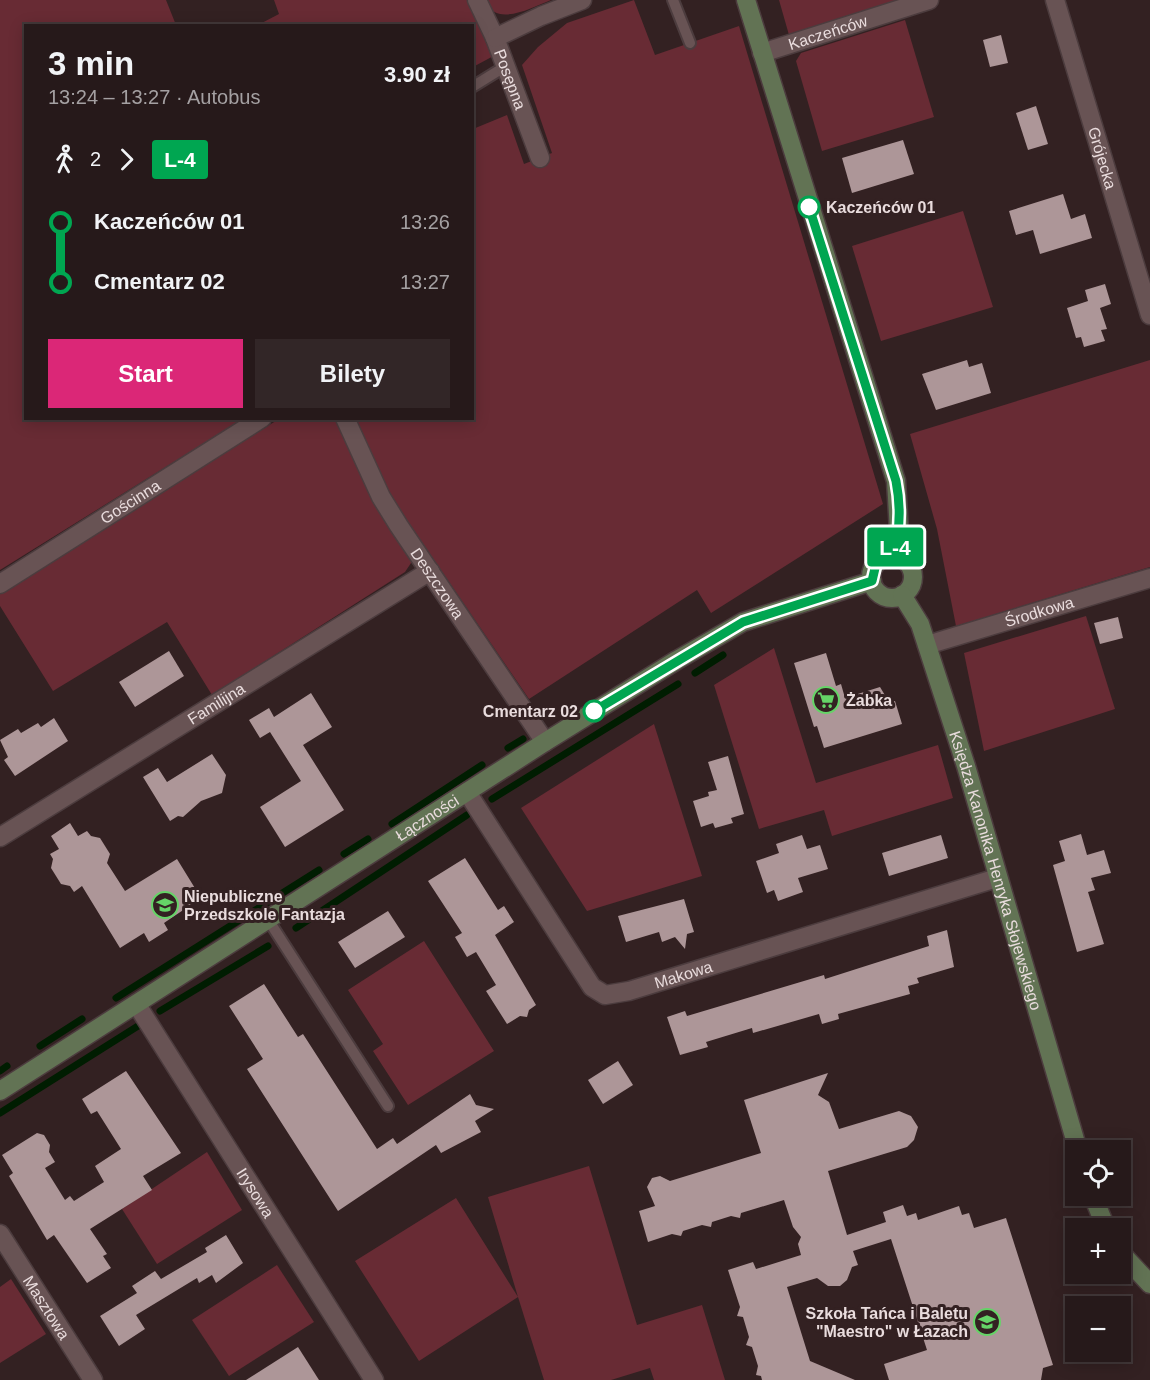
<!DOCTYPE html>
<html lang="pl">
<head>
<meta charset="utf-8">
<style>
	:root { --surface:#26191a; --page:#322627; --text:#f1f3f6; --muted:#a4a0a2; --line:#423839; --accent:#db2777 }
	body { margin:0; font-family:Helvetica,sans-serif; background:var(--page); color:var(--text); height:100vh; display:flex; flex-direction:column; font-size:22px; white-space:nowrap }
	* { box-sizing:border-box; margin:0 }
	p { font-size:20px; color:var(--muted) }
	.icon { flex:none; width:33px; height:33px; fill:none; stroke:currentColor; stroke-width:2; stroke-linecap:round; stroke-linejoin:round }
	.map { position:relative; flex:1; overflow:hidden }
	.drawer { position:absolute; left:24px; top:24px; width:450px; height:396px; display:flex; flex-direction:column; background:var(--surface); border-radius:0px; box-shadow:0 3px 15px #0003,0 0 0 2px var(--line) }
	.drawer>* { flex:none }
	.badge { padding:0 12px; border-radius:4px; font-size:21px; line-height:39px }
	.buttons { position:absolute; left:1065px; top:1140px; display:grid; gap:12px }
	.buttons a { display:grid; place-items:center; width:66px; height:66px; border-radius:0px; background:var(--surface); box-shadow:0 3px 15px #0003,0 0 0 2px var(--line); font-size:30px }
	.map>.badge { position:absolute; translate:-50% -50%; box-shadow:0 0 0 3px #fff }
	.legs { display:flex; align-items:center; gap:9px; height:66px; padding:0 24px; font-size:20px }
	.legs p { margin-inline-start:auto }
	.summary { display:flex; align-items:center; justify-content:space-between; height:102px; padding:0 24px }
	h1 { font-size:33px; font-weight:800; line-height:45px }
	.button { display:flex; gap:12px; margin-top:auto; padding:12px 24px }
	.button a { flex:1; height:69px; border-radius:0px; background:var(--accent); color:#fff; font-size:24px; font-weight:800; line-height:69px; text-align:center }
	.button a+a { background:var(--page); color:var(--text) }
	ul { padding:0 24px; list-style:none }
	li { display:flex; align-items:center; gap:21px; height:60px; font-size:22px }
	li i { display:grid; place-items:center; width:9px; height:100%; margin:0 8px; background:currentColor }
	li i::after { content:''; width:15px; height:15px; margin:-8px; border:4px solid; border-radius:50%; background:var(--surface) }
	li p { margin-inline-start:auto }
	li:first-child i { background:linear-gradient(#0000 50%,currentColor 0) }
	li:last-child i { background:linear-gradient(currentColor 50%,#0000 0) }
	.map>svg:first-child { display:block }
	.green { fill:#682b34 }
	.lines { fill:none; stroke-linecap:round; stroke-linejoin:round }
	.stream { stroke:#001d01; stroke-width:7 }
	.building { fill:#ad9698 }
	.lane-casing { stroke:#4c3c3e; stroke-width:14 }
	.street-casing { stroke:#4c3c3e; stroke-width:21 }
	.secondary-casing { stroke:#4c3c3e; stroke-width:21 }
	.lane { stroke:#685354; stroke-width:10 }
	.street { stroke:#685354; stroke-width:18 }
	.secondary { stroke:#627354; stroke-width:18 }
	.line-1-casing { stroke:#fff; stroke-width:14 }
	.line-1 { stroke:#00a651; stroke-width:9 }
	.stop-1-dot { fill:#fff; stroke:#00a651; stroke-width:3 }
	.labels { text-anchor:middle; stroke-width:6; stroke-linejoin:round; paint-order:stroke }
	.street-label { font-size:16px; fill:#e9dcdd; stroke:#332122 }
	.stop-label { font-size:16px; font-weight:bold; fill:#e9dcdd; stroke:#332122; text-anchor:start }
	.poi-label { font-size:16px; font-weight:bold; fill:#e9dcdd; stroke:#332122; text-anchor:start }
</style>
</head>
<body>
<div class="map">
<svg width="1150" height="1380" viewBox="0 0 1150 1380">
	<rect width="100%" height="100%" fill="#332122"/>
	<!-- green -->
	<g class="green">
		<polygon points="0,0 166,0 176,25 26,26 26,418 243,419 0,570"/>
		<polygon points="274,0 475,0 499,53 473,67 472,26 256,26 279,14"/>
		<path d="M485,0H551C531,8 495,28 485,0Z"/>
		<polygon points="634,0 655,55 739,26 883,504 711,613 697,590 529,699 384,487 356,419 472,418 473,129 507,115 524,164 552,153 522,65 538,47 567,23"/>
		<polygon points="779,0 903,0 789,35"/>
		<polygon points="905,20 934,117 822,151 796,61 801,53"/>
		<polygon points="963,211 993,307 881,341 852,246"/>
		<polygon points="1150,360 1150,567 956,626 937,529 910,434"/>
		<polygon points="279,419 335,419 370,495 413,560 405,572 212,695 167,622 53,691 0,606 0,593"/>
		<polygon points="1086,616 1115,709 984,751 964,653"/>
		<polygon points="774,648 816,783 938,745 953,798 832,836 824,810 759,829 714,685"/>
		<polygon points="654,724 702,876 587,911 521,808"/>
		<polygon points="424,941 494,1051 408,1105 373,1051 383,1044 348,990"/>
		<polygon points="207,1152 242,1210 157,1264 122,1209"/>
		<polygon points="589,1166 637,1325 702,1305 725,1380 654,1380 650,1368 611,1380 544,1380 518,1297 419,1361 355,1261 456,1198 518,1297 488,1197"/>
		<polygon points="277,1265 314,1322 229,1376 192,1320"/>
		<polygon points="11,1279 46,1334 0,1363 0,1287"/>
	</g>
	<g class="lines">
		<!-- stream -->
		<g class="stream">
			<polyline points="695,673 723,655"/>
			<polyline points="508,748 523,739"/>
			<polyline points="492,799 678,684"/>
			<polyline points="392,824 482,765"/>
			<polyline points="344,854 368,839"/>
			<polyline points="296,928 467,815"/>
			<polyline points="116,998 319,870"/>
			<polyline points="160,1011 268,946"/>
			<polyline points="40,1046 82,1019"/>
			<polyline points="0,1071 7,1066"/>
			<polyline points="0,1113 138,1026"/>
		</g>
	</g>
	<!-- building -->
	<g class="building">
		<polygon points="1001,35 1008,63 990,67 983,40"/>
		<polygon points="1036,106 1048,144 1028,150 1016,113"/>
		<polygon points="903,140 914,174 852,193 842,158"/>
		<polygon points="1063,194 1071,219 1085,214 1092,238 1040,254 1033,230 1016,235 1009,211"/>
		<polygon points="1105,284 1111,304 1100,308 1107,329 1101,330 1105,341 1084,347 1081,337 1076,338 1067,308 1088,301 1085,290"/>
		<polygon points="967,360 969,367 982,363 991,393 936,410 922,374"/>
		<polygon points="1118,617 1123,638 1100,644 1094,623"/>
		<polygon points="169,651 184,676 135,707 119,682"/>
		<polygon points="826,653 836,686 841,684 845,698 880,687 889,702 895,701 902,724 824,748 817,726 814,727 794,663"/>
		<polygon points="311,693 332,727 303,745 344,810 285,847 260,807 301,781 270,732 260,738 249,720 269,708 274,717"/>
		<polygon points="54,718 68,741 15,776 4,760 8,757 0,740 18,729 21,733 38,723 41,727"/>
		<polygon points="212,754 226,775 222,793 201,801 183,817 178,816 170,821 143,777 158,768 167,782"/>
		<polygon points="728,756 744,814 731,818 733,823 715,828 713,823 701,827 693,801 709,796 708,792 717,790 708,762"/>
		<polygon points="70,823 78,836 87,831 91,836 100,838 110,854 107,863 125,891 177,859 201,898 164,923 168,930 149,942 144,933 120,948 82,886 74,892 70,886 61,884 51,868 53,859 50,854 59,849 51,836"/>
		<polygon points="1081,834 1087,855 1104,850 1111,873 1091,878 1095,890 1088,892 1104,944 1077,952 1053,865 1065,861 1059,841"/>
		<polygon points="802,835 807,849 820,845 828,869 798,878 803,892 778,901 774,890 767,893 756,861 779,853 776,844"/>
		<polygon points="941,835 948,858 889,876 882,853"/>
		<polygon points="465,858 498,910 504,906 514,922 495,935 536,1005 529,1010 527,1017 520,1016 507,1024 486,991 496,985 476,952 467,957 455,937 462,933 428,881"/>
		<polygon points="684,899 694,932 687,934 685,949 675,937 662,942 659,932 626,942 618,916"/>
		<polygon points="388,911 405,937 355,968 338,942"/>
		<polygon points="947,930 954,967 917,978 919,983 908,986 910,994 838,1014 839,1019 822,1024 819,1014 753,1033 752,1028 706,1042 708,1047 680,1055 667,1017 685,1011 687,1016 824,975 825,979 872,964 929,946 927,936"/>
		<polygon points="264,984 298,1037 303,1034 377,1149 393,1138 397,1144 470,1094 476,1105 494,1109 475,1121 481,1132 441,1153 436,1145 338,1211 247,1069 263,1059 229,1006"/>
		<polygon points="618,1061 633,1085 603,1104 588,1080"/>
		<polygon points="126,1071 181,1153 143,1176 152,1190 90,1229 107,1254 103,1256 111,1268 87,1283 54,1235 47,1240 9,1176 13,1173 2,1155 37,1133 44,1135 50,1145 49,1152 55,1162 45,1168 65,1200 70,1196 74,1201 104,1182 95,1166 121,1149 97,1111 91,1114 82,1099"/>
		<polygon points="828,1073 818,1095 829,1102 839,1129 899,1111 911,1116 918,1127 914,1140 907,1147 828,1171 847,1235 886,1222 883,1212 903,1205 907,1216 916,1213 918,1220 959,1206 962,1215 969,1213 974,1228 1006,1218 1053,1365 1043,1368 1041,1380 889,1380 884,1364 927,1350 891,1239 853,1251 858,1265 852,1267 847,1280 840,1286 828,1286 817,1278 787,1287 810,1361 855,1380 762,1380 761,1376 756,1375 758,1366 752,1347 746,1345 749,1337 743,1317 737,1316 740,1307 728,1270 753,1262 756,1269 801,1255 798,1244 801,1237 793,1227 784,1200 741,1213 740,1218 731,1216 712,1222 711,1227 702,1225 683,1231 681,1236 672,1234 648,1242 639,1211 655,1206 647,1187 652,1178 660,1176 670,1181 761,1153 744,1100"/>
		<polygon points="226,1235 243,1263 216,1283 212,1275 199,1283 197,1278 136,1315 145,1329 119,1346 100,1316 137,1293 132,1286 155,1271 161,1279 207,1252 205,1248"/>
		<polygon points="298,1347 319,1380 246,1380"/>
	</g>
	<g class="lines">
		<defs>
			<g id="lane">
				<polyline points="673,0 690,43"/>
				<polyline points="472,87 506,66"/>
				<polyline points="269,921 388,1106"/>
			</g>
			<g id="street">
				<path id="s1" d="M477,0L495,38L540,158"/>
				<path id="s2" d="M1055,0L1150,315"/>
				<polyline points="495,38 541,16 582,0"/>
				<path id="s3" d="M762,53L929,0"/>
				<path id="s4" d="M345,418L381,497L399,526L545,742"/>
				<path id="s5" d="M0,584L262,418"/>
				<path id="s6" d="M927,645L1150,578"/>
				<path id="s7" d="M467,792L592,987L605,995L629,991L997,878"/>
				<path id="s8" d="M0,837L430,571"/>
				<path id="s9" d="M137,1005L374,1380"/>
				<path id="s10" d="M0,1234L93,1380"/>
			</g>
			<g id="secondary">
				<polyline points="746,0 896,481 899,531 892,556"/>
				<circle cx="892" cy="577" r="21"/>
				<path id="s11" d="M902,595L920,624L966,766L1078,1150"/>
				<path id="s12" d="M0,1091L545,742L677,660L743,622L872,581"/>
				<polyline points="1093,1196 1106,1228"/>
				<polyline points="1120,1252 1150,1284"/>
			</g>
		</defs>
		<!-- lane casing -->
		<use href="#lane" class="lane-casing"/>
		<!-- street casing -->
		<use href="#street" class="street-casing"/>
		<!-- secondary casing -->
		<use href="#secondary" class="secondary-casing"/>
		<!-- lane -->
		<use href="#lane" class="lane"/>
		<!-- street -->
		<use href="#street" class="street"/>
		<!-- secondary -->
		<use href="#secondary" class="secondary"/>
	</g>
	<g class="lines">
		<defs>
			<path id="line-1" d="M594,711L743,622L872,581L876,564L892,556C901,531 901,507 896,481L809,207"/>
		</defs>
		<!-- line-1 casing -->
		<use href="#line-1" class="line-1-casing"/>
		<!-- line-1 -->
		<use href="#line-1" class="line-1"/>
	</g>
	<!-- icons -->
	<defs>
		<symbol id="supermarket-ring" viewBox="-11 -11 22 22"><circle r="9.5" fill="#332122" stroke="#65d467" stroke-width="1.5"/><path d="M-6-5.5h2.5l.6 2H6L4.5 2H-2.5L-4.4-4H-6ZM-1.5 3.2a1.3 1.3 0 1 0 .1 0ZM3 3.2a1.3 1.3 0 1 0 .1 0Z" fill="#65d467"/></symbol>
		<symbol id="school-ring" viewBox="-11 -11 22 22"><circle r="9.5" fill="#332122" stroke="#65d467" stroke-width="1.5"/><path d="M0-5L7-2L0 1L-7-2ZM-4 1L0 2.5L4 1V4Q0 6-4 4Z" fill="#65d467"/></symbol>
	</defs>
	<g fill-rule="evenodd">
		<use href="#supermarket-ring" x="811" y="685" width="30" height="30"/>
		<use href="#school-ring" x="150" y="890" width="30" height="30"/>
		<use href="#school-ring" x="972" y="1307" width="30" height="30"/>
	</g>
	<!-- markers -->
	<g class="stop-1-dot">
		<circle cx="809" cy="207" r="10"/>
		<circle cx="594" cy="711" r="10"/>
	</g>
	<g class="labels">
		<!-- street labels -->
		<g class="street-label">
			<text dy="6" stroke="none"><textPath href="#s3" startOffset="69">Kaczeńców</textPath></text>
			<text dy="6" stroke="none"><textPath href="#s1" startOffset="86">Posępna</textPath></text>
			<text dy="6" stroke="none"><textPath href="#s2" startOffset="165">Grójecka</textPath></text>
			<text dy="6" stroke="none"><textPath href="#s5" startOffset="154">Gościnna</textPath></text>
			<text dy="6" stroke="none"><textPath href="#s4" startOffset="190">Deszczowa</textPath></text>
			<text dy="6" stroke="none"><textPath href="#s6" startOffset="117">Środkowa</textPath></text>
			<text dy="6" stroke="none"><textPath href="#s8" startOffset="254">Familijna</textPath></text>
			<text dy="6" stroke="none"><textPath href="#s12" startOffset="507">Łączności</textPath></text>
			<text dy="6" stroke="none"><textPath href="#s11" startOffset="292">Księdza Kanonika Henryka Słojewskiego</textPath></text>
			<text dy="6" stroke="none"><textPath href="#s7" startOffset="328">Makowa</textPath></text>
			<text dy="6" stroke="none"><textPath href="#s9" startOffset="222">Irysowa</textPath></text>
			<text dy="6" stroke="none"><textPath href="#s10" startOffset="87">Masztowa</textPath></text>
		</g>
		<!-- stop labels -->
		<g class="stop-label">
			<text x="826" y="213">Kaczeńców 01</text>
			<text x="578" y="717" text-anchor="end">Cmentarz 02</text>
		</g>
		<!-- poi labels -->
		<g class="poi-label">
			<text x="846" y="706">Żabka</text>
			<text x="184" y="902">Niepubliczne<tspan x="184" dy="18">Przedszkole Fantazja</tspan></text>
			<text x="968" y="1319" text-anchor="end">Szkoła Tańca i Baletu<tspan x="968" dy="18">"Maestro" w Łazach</tspan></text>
		</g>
	</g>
</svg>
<div class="buttons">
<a><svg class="icon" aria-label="locate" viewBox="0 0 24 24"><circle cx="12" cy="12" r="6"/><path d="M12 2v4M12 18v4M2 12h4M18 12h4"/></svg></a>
<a>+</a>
<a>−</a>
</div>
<b class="badge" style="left:895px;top:547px;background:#00a651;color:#fff">L-4</b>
<section class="drawer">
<div class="summary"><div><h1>3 min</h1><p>13:24 – 13:27 · Autobus</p></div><b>3.90 zł</b></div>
<div class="legs"><svg class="icon" aria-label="walk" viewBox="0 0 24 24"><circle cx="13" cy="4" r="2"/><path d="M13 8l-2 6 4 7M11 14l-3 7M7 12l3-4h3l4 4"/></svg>2<svg class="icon" aria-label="forward" viewBox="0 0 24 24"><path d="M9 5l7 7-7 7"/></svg><b class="badge" style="background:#00a651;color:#fff">L-4</b></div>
<ul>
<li><i style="color:#00a651"></i><b>Kaczeńców 01</b><p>13:26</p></li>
<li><i style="color:#00a651"></i><b>Cmentarz 02</b><p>13:27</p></li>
</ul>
<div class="button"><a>Start</a><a>Bilety</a></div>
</section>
</div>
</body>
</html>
